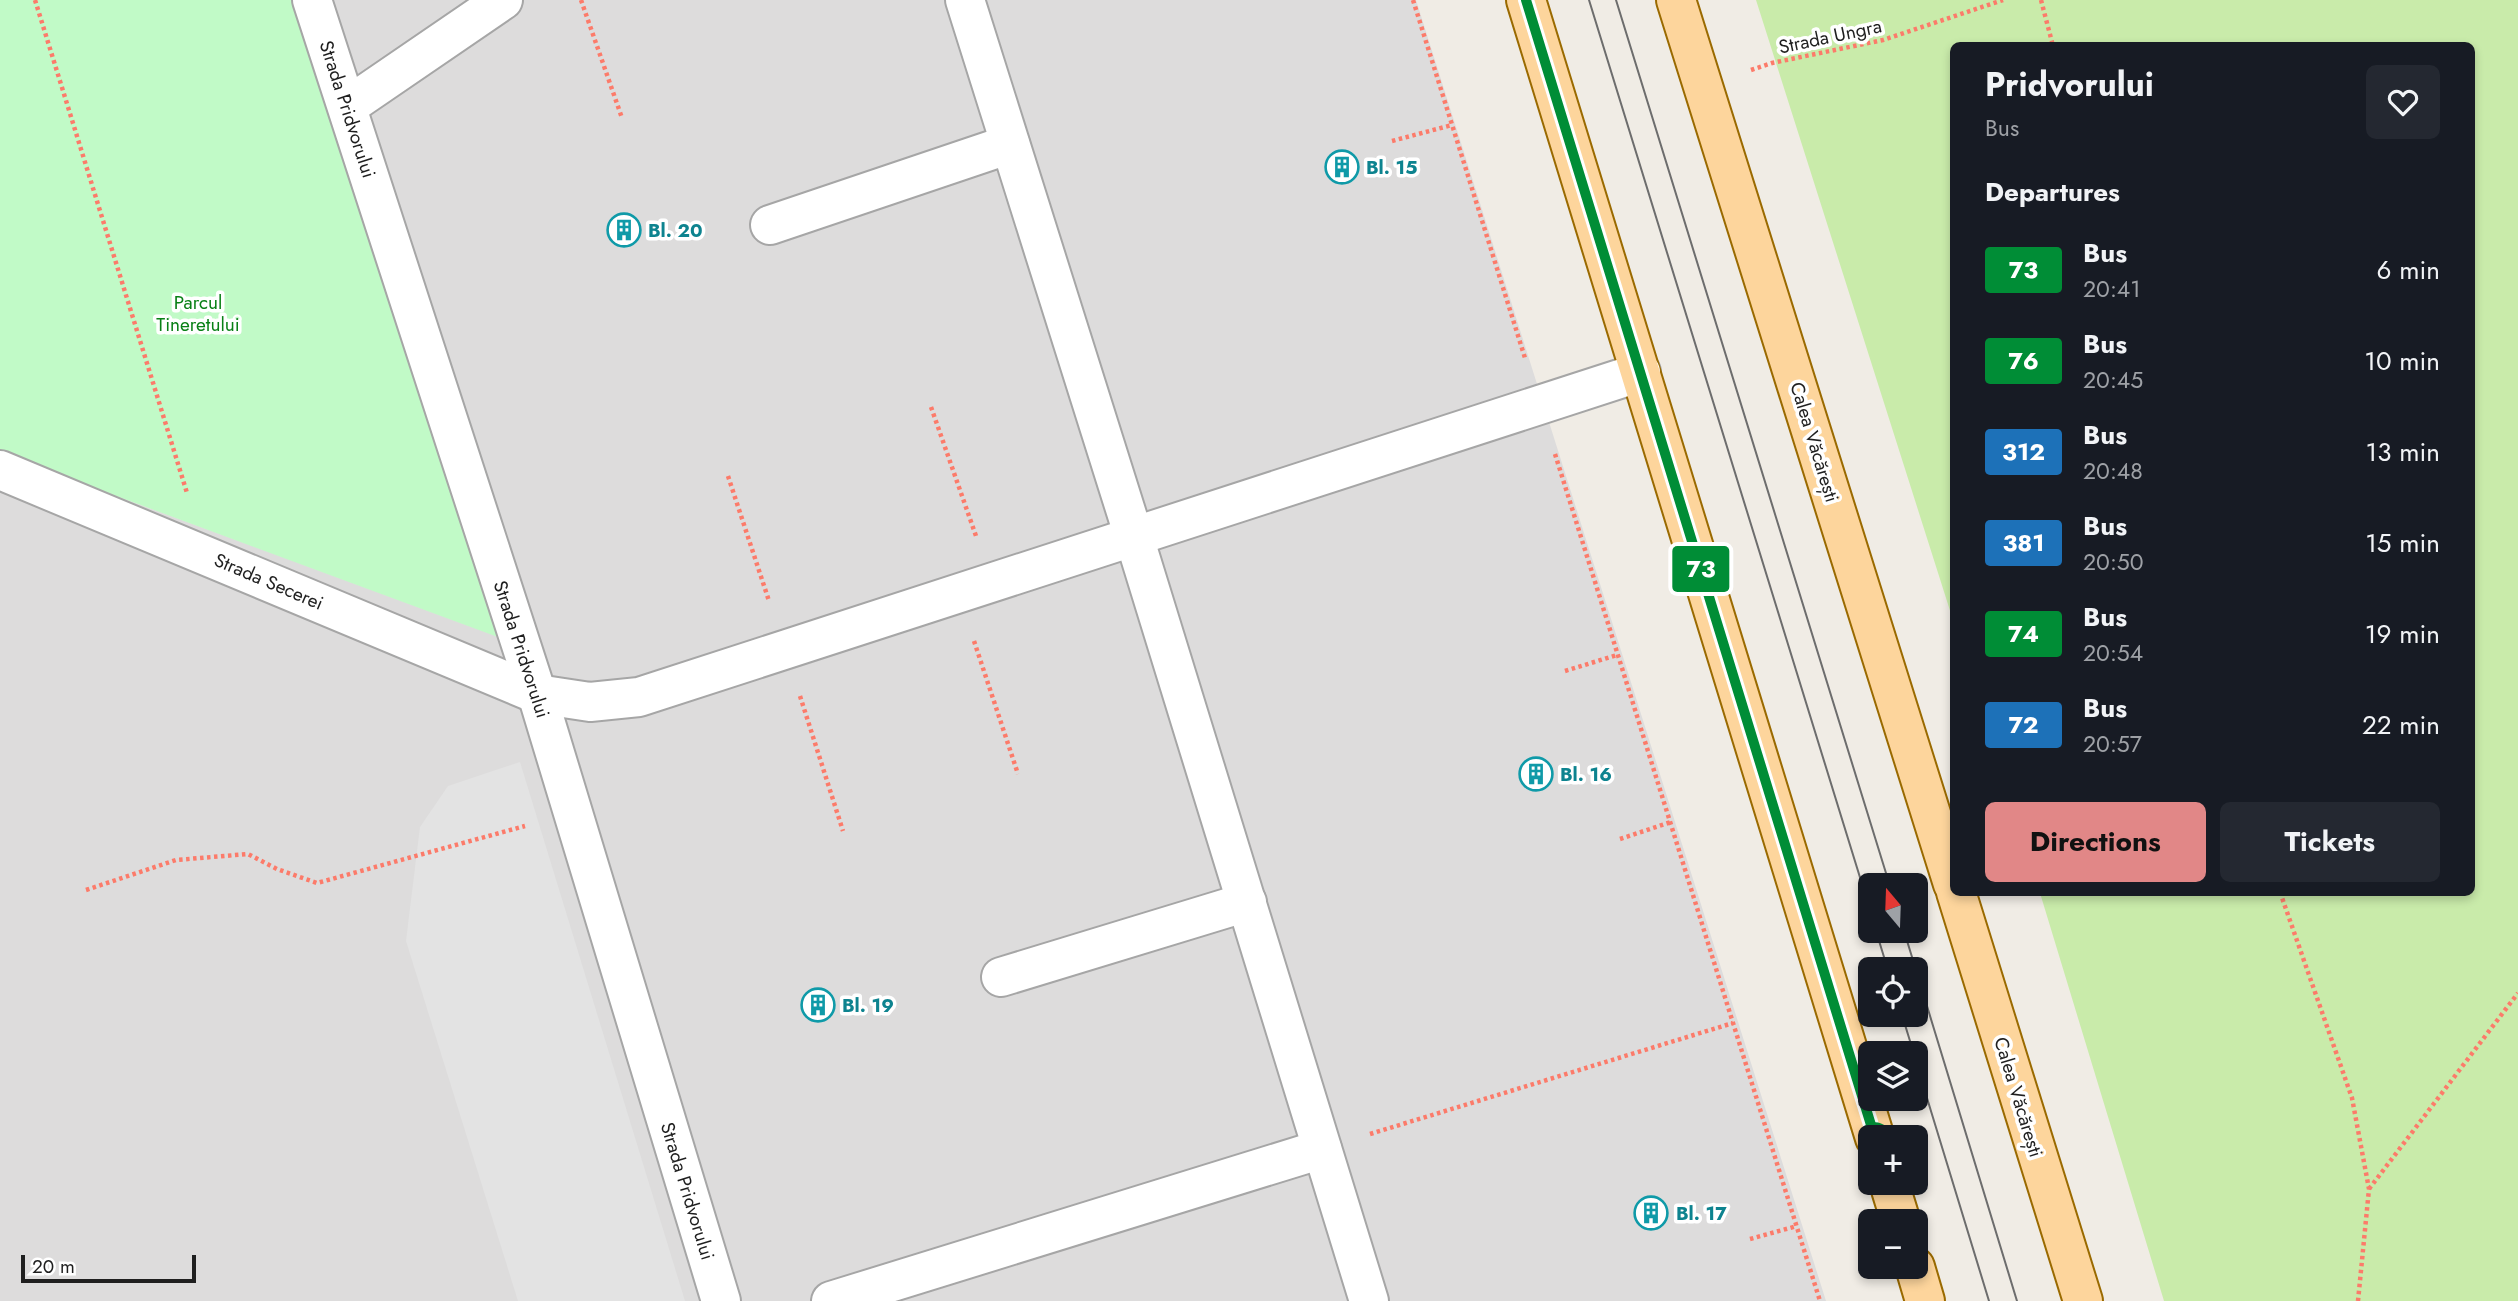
<!DOCTYPE html>
<html lang="en">
<head>
<meta charset="utf-8">
<style>
	:root { --surface:#171b24; --page:#242831; --text:#f1f3f6; --muted:#9ea1a6; --accent:#e18787 }
	body { margin:0; font-family:Jost,sans-serif; background:var(--page); color:var(--text); height:100vh; display:flex; flex-direction:column; font-size:26px; white-space:nowrap }
	* { box-sizing:border-box; margin:0 }
	p { font-size:23px; color:var(--muted) }
	.icon { flex:none; width:38px; height:38px; fill:none; stroke:currentColor; stroke-width:2; stroke-linecap:round; stroke-linejoin:round }
	.map { position:relative; flex:1; overflow:hidden }
	.details { position:absolute; left:1950px; top:42px; width:525px; height:854px; display:flex; flex-direction:column; background:var(--surface); border-radius:10px; box-shadow:0 4px 10px #0003 }
	.details>* { flex:none }
	.badge { padding:0 14px; border-radius:5px; font-size:24px; line-height:46px }
	.needle { width:46px; rotate:341deg }
	.buttons { position:absolute; left:1858px; top:873px; display:grid; gap:14px }
	.buttons a { display:grid; place-items:center; width:70px; height:70px; border-radius:10px; background:var(--surface); box-shadow:0 4px 10px #0003; font-size:35px }
	.scale { position:absolute; left:21px; bottom:18px; width:175px; box-sizing:border-box; padding-left:7px; border:4px solid #1f1f1f; border-top:0; font-size:19px; line-height:24px; white-space:nowrap; color:#1f1f1f; -webkit-text-stroke:5px #fff; paint-order:stroke }
	.map>.badge { position:absolute; translate:-50% -50%; box-shadow:0 0 0 4px #fff }
	h2 { padding:0 35px; font-size:26px; line-height:63px }
	.round { display:grid; place-items:center; flex:none; width:74px; height:74px; border-radius:10px; background:var(--page) }
	.overview { display:flex; align-items:center; justify-content:space-between; height:119px; padding:0 35px }
	h1 { font-size:33px; font-weight:700; line-height:52px }
	.cta { display:flex; gap:14px; margin-top:auto; padding:14px 35px }
	.cta a { flex:1; height:80px; border-radius:10px; background:var(--accent); color:#111; font-size:28px; font-weight:700; line-height:80px; text-align:center }
	.cta a+a { background:var(--page); color:var(--text) }
	ul { padding:0; list-style:none }
	li { display:flex; align-items:center; gap:21px; height:91px; padding:0 35px }
	li div { flex:1 }
	li b { display:block; font-size:26px }
	li em { font-style:normal }
	li .badge { min-width:77px; font-weight:700; text-align:center }
	.map>svg:first-child { display:block }
	.residential { fill:#dddcdc }
	.grass { fill:#c9ebaa }
	.park { fill:#c1fac7 }
	.parking { fill:#e3e3e3 }
	.lines { fill:none; stroke-linecap:round; stroke-linejoin:round }
	.minor-casing { stroke:#a6a6a6; stroke-width:42 }
	.major-casing { stroke:#9a6a00; stroke-width:42 }
	.path { stroke:#fc7b6a; stroke-width:4.5; stroke-dasharray:3.5 3.5; stroke-linecap:butt }
	.minor { stroke:#fff; stroke-width:38 }
	.major { stroke:#fdd59c; stroke-width:38 }
	.tram { stroke:#6d6d6d; stroke-width:2 }
	.line-casing { stroke:#fff; stroke-width:16 }
	.line { stroke:#008d36; stroke-width:10 }
	.stop-dot { fill:#fff; stroke:#008d36; stroke-width:3.5 }
	.labels { text-anchor:middle; stroke-width:7; stroke-linejoin:round; paint-order:stroke }
	.street-label { font-size:19px; fill:#1f1f1f; stroke:#fff }
	.culture-label { font-size:19px; font-weight:bold; fill:#0d838f; stroke:#fff; text-anchor:start }
	.park-label { font-size:19px; fill:#098016; stroke:#fff }
</style>
</head>
<body>
<div class="map">
<svg width="2518" height="1301" viewBox="0 0 2518 1301">
	<rect width="100%" height="100%" fill="#f0ece5"/>
	<!-- residential -->
	<polygon class="residential" points="306,0 1416,0 1826,1301 0,1301 0,453 513,642"/>
	<!-- grass -->
	<polygon class="grass" points="1756,0 2518,0 2518,1301 2164,1301 2040,893 2471,892 2471,46 1953,46 1953,620"/>
	<!-- park -->
	<polygon class="park" points="0,0 304,0 514,643 0,453"/>
	<!-- parking -->
	<polygon class="parking" points="520,762 685,1301 518,1301 406,941 420,827 448,786"/>
	<g class="lines">
		<defs>
			<g id="minor">
				<polyline points="312,0 537,694 721,1301"/>
				<polyline points="965,0 1134,537 1369,1301"/>
				<polyline points="348,106 503,0"/>
				<polyline points="770,225 1010,144"/>
				<polyline points="0,470 537,694 590,702 639,697 1641,372"/>
				<polyline points="1001,977 1247,902"/>
				<polyline points="831,1301 1322,1149"/>
			</g>
			<g id="major">
				<polyline points="1526,0 1875,1138"/>
				<polyline points="1676,0 1953,884"/>
				<polyline points="1956,892 2083,1301"/>
				<polyline points="1889,1183 1901,1222"/>
				<polyline points="1915,1267 1925,1301"/>
			</g>
		</defs>
		<!-- minor casing -->
		<use href="#minor" class="minor-casing"/>
		<!-- major casing -->
		<use href="#major" class="major-casing"/>
		<!-- path -->
		<g class="path">
			<polyline points="35,0 187,493"/>
			<polyline points="581,0 622,118"/>
			<polyline points="1413,0 1525,358"/>
			<polyline points="2041,0 2053,46"/>
			<polyline points="1751,70 1772,63 1883,40 2003,0"/>
			<polyline points="1392,141 1452,125"/>
			<polyline points="931,407 976,536"/>
			<polyline points="1555,454 1820,1301"/>
			<polyline points="728,476 769,601"/>
			<polyline points="974,641 1018,774"/>
			<polyline points="1565,671 1617,655"/>
			<polyline points="800,696 843,831"/>
			<polyline points="1620,839 1671,822"/>
			<polyline points="86,890 176,860 248,854 277,869 317,883 525,826"/>
			<polyline points="2280,892 2352,1098 2369,1189 2358,1301"/>
			<polyline points="1370,1134 1733,1023"/>
			<polyline points="2369,1189 2518,993"/>
			<polyline points="1750,1239 1797,1226"/>
		</g>
		<!-- minor -->
		<use href="#minor" class="minor"/>
		<!-- major -->
		<use href="#major" class="major"/>
		<!-- tram -->
		<g class="tram">
			<polyline points="1589,0 1871,913"/>
			<polyline points="1616,0 1890,886"/>
			<polyline points="1876,931 1888,970"/>
			<polyline points="1904,931 1916,970"/>
			<polyline points="1916,970 2017,1301"/>
			<polyline points="1902,1015 1914,1054"/>
			<polyline points="1916,1062 1989,1301"/>
		</g>
	</g>
	<g class="lines">
		<defs>
			<polyline id="line" points="1526,0 1875,1138"/>
		</defs>
		<!-- line casing -->
		<use href="#line" class="line-casing"/>
		<!-- line -->
		<use href="#line" class="line"/>
	</g>
	<!-- icons -->
	<defs>
		<symbol id="building-ring" viewBox="-11 -11 22 22"><circle r="9.5" fill="#fff" stroke="#0f9aa8" stroke-width="1.5"/><path d="M-4-6H4V6H1V3H-1V6H-4ZM-2.5-4.3h1.7v1.8h-1.7ZM.8-4.3h1.7v1.8H.8ZM-2.5-1h1.7V.8h-1.7ZM.8-1h1.7V.8H.8Z" fill="#0f9aa8"/></symbol>
	</defs>
	<g fill-rule="evenodd">
		<use href="#building-ring" x="1323" y="148" width="38" height="38"/>
		<use href="#building-ring" x="605" y="211" width="38" height="38"/>
		<use href="#building-ring" x="1517" y="755" width="38" height="38"/>
		<use href="#building-ring" x="799" y="986" width="38" height="38"/>
		<use href="#building-ring" x="1632" y="1194" width="38" height="38"/>
	</g>
	<!-- markers -->
	<circle class="stop-dot" cx="1875" cy="1138" r="14"/>
	<g class="labels">
		<!-- street labels -->
		<g class="street-label">
			<text transform="translate(1830 36) rotate(-12)" y="7">Strada Ungra</text>
			<text transform="translate(348 109) rotate(72)" y="7">Strada Pridvorului</text>
			<text transform="translate(1815 442) rotate(73)" y="7">Calea Văcărești</text>
			<text transform="translate(269 581) rotate(23)" y="7">Strada Secerei</text>
			<text transform="translate(522 649) rotate(72)" y="7">Strada Pridvorului</text>
			<text transform="translate(2019 1097) rotate(73)" y="7">Calea Văcărești</text>
			<text transform="translate(688 1191) rotate(73)" y="7">Strada Pridvorului</text>
		</g>
		<!-- culture labels -->
		<g class="culture-label">
			<text x="1366" y="174">Bl. 15</text>
			<text x="648" y="237">Bl. 20</text>
			<text x="1560" y="781">Bl. 16</text>
			<text x="842" y="1012">Bl. 19</text>
			<text x="1676" y="1220">Bl. 17</text>
		</g>
		<!-- park labels -->
		<g class="park-label">
			<text x="198" y="309">Parcul<tspan x="198" dy="22">Tineretului</tspan></text>
		</g>
	</g>
</svg>
<div class="buttons">
<a><svg class="needle" viewBox="-14 -14 28 28"><path d="M0-13l5 13h-10z" fill="#e53935"/><path d="M0 13l5-13h-10z" fill="#9ea1a6"/></svg></a>
<a><svg class="icon" aria-label="locate" viewBox="0 0 24 24"><circle cx="12" cy="12" r="6"/><path d="M12 2v4M12 18v4M2 12h4M18 12h4"/></svg></a>
<a><svg class="icon" aria-label="layers" viewBox="0 0 24 24"><path d="M12 4l9 5-9 5-9-5zM3 14l9 5 9-5"/></svg></a>
<a>+</a>
<a>−</a>
</div>
<div class="scale">20 m</div>
<b class="badge" style="left:1701px;top:569px;background:#008d36;color:#fff">73</b>
<section class="details">
<div class="overview"><div><h1>Pridvorului</h1><p>Bus</p></div><a class="round"><svg class="icon" aria-label="heart" viewBox="0 0 24 24"><path d="M12 20l-8-8c-3-5 5-10 8-4 3-6 11-1 8 4z"/></svg></a></div>
<h2>Departures</h2>
<ul>
<li><span class="badge" style="background:#008d36;color:#fff">73</span><div><b>Bus</b><p>20:41</p></div><em>6 min</em></li>
<li><span class="badge" style="background:#008d36;color:#fff">76</span><div><b>Bus</b><p>20:45</p></div><em>10 min</em></li>
<li><span class="badge" style="background:#1d71b8;color:#fff">312</span><div><b>Bus</b><p>20:48</p></div><em>13 min</em></li>
<li><span class="badge" style="background:#1d71b8;color:#fff">381</span><div><b>Bus</b><p>20:50</p></div><em>15 min</em></li>
<li><span class="badge" style="background:#008d36;color:#fff">74</span><div><b>Bus</b><p>20:54</p></div><em>19 min</em></li>
<li><span class="badge" style="background:#1d71b8;color:#fff">72</span><div><b>Bus</b><p>20:57</p></div><em>22 min</em></li>
</ul>
<div class="cta"><a>Directions</a><a>Tickets</a></div>
</section>
</div>
</body>
</html>
